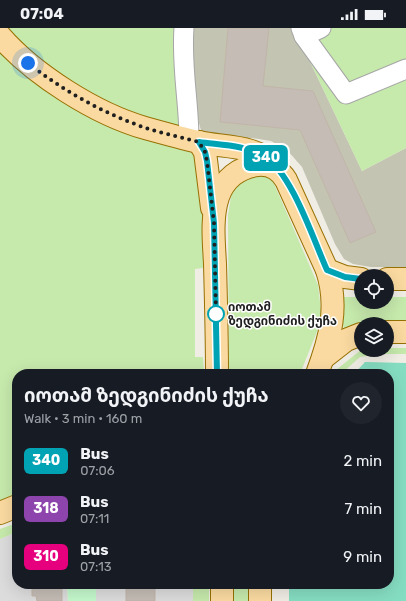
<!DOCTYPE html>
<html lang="en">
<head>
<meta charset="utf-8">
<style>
	:root { --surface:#171b24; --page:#20242c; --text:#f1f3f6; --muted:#9ea1a6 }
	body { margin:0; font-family:Rubik,"Noto Sans Georgian",sans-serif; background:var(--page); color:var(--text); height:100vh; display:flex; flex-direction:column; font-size:15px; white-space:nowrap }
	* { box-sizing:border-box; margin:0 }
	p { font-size:13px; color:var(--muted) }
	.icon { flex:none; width:22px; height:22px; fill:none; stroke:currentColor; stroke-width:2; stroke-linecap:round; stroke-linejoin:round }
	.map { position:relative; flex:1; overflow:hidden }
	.side { position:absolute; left:12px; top:341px; width:382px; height:220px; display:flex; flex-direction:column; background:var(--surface); border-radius:16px; box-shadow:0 4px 16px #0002 }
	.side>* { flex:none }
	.badge { padding:0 8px; border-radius:6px; font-size:14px; line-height:26px }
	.fabs { position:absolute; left:354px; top:241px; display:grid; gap:8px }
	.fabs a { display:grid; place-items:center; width:40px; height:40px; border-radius:50%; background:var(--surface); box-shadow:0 4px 16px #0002; font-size:20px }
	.you { position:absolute; width:20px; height:20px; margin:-10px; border:3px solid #fff; border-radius:50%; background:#1a73e8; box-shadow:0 0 0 6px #1a73e833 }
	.map>.badge { position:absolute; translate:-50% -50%; box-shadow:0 0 0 2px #fff }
	.round { display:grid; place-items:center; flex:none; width:42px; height:42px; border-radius:21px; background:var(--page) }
	.head { display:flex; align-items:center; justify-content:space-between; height:68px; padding:0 12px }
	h1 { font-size:19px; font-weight:700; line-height:30px }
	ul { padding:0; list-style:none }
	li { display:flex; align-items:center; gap:12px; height:48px; padding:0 12px }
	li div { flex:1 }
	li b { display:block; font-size:15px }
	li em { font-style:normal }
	li .badge { min-width:44px; font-weight:700; text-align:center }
	.status { display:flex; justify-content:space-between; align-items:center; height:28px; padding:0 20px; background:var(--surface); direction:ltr }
	.status svg { height:11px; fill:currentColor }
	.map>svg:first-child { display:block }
	.residential { fill:#dddcdc }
	.construction { fill:#c3c4b1 }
	.grass { fill:#c6e9ac }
	.park { fill:#c4f8cc }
	.pitch { fill:#85ddc1 }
	.building { fill:#c4bcb5; stroke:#c1b5a8 }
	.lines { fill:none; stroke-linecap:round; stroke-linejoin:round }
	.minor-casing { stroke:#a6a6a6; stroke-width:21 }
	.major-casing { stroke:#977103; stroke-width:24 }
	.minor { stroke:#fff; stroke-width:19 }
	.major { stroke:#fadaa0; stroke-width:22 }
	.line-casing { stroke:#fff; stroke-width:9 }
	.line { stroke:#00a3b4; stroke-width:6 }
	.walk { stroke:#1f1f1f; stroke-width:4; stroke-dasharray:0 7.2 }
	.stop-dot { fill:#fff; stroke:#00a3b4; stroke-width:2 }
	.labels { text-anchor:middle; stroke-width:3; stroke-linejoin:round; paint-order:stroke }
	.stop-label { font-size:12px; font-weight:bold; fill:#1f1f1f; stroke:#fff; text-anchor:start }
</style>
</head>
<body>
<div class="status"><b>07:04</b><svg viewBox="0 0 49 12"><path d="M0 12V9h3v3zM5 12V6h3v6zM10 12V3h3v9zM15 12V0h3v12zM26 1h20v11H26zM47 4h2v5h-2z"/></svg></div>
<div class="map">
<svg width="406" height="573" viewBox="0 0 406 573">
	<rect width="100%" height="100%" fill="#f0ede5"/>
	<!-- residential -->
	<g class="residential">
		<polygon points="17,504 17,556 76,556 67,560 68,573 0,573 0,511"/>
		<rect x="96" y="556" width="97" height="17"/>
	</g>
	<!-- construction -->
	<polygon class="construction" points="188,0 294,0 362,143 406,120 406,239 371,239 353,236 344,231 335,216 302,139 287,122 271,113 252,110 206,108 202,106 187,51"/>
	<!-- grass -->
	<g class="grass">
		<polygon points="7,0 178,0 186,101 123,84 66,55 31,26"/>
		<polygon points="294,0 406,0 406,120 362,143"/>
		<polygon points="0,21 197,128 203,145 203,240 195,241 195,329 203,329 204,346 17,346 17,466 0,473"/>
		<polygon points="257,145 272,151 318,257 322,291 300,346 229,346 228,187 233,157"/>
		<path d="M344,269H361V274H387V269H406V301C383,295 367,294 344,302L341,284Z"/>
		<polygon points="387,320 406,320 406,326 382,326 360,329 341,346 331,346 361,322 387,322"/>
		<polygon points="17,495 17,504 0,511 0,501"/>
		<rect x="193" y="556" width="16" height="17"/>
		<rect x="234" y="556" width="15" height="17"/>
	</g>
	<!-- park -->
	<polygon class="park" points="76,556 96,556 96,573 68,573 67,560"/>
	<!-- pitch -->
	<polygon class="pitch" points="365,334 406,335 406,573 289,573 289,556 389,556 389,346 354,346"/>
	<!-- building -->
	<g class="building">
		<polygon points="228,0 269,0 263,58 313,63 376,204 350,215 300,102 220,94"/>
		<polygon points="32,556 62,556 62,573 37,573 36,568 32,568"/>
		<polygon points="130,556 155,556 155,573 126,573 126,560 130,560"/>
	</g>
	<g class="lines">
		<defs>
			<g id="minor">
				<path d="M184,0C181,38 189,74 189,111"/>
				<polyline points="301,0 304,8 346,66 406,41"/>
				<polyline points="304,8 321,0"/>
			</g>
			<g id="major">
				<path d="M0,8C34,47 96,86 145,100C163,105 181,110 198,114C225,120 255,116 275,138"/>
				<polyline points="199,114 205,124 212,180"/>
				<polyline points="327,242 345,249 361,251"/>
				<polyline points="387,251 406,251"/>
				<polyline points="387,304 406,304"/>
				<polyline points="323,330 346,312 361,306"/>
				<path d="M217,346C217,309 216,273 215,236C214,215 211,190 218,169C224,151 239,139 258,137C270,136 280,142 286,152L327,242C339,279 330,311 317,346"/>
				<polyline points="0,485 17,478"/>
				<polyline points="222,556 222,573"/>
				<polyline points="260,556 260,573"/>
			</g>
		</defs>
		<!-- minor casing -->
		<use href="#minor" class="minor-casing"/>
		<!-- major casing -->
		<use href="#major" class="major-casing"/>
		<!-- minor -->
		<use href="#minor" class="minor"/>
		<!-- major -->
		<use href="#major" class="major"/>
	</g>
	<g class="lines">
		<defs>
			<path id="line" d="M217,346L214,195L207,133L205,124L199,114C219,117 246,117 264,128C292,145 313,211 327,242L345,249L361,251"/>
		</defs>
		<!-- line casing -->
		<use href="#line" class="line-casing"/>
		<!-- line -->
		<use href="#line" class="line"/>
		<!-- walk -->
		<path class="walk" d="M28,35C62,62 101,84 143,99C161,105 180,109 199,114L205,124L207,133L214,195L216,286"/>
	</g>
	<!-- markers -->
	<circle class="stop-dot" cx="216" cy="286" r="8"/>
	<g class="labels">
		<!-- stop labels -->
		<g class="stop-label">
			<text x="228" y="283">იოთამ<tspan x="228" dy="14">ზედგინიძის ქუჩა</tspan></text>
		</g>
	</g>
</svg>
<div class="fabs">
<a><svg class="icon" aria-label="locate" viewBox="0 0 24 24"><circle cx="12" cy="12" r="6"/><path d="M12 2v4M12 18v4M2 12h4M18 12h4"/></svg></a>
<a><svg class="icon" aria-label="layers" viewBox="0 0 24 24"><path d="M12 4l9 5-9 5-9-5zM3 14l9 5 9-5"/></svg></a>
</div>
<div class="you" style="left:28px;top:35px"></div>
<b class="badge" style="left:266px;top:130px;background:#00a3b4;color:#fff">340</b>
<section class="side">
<div class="head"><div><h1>იოთამ ზედგინიძის ქუჩა</h1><p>Walk · 3 min · 160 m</p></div><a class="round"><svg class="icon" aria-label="heart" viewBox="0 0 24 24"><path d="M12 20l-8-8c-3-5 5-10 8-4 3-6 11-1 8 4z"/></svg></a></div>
<ul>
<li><span class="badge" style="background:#00a3b4;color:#fff">340</span><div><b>Bus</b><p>07:06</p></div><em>2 min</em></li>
<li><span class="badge" style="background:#8e44ad;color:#fff">318</span><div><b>Bus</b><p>07:11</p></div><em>7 min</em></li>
<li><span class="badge" style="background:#e6007e;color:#fff">310</span><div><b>Bus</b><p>07:13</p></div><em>9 min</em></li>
</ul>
</section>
</div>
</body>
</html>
